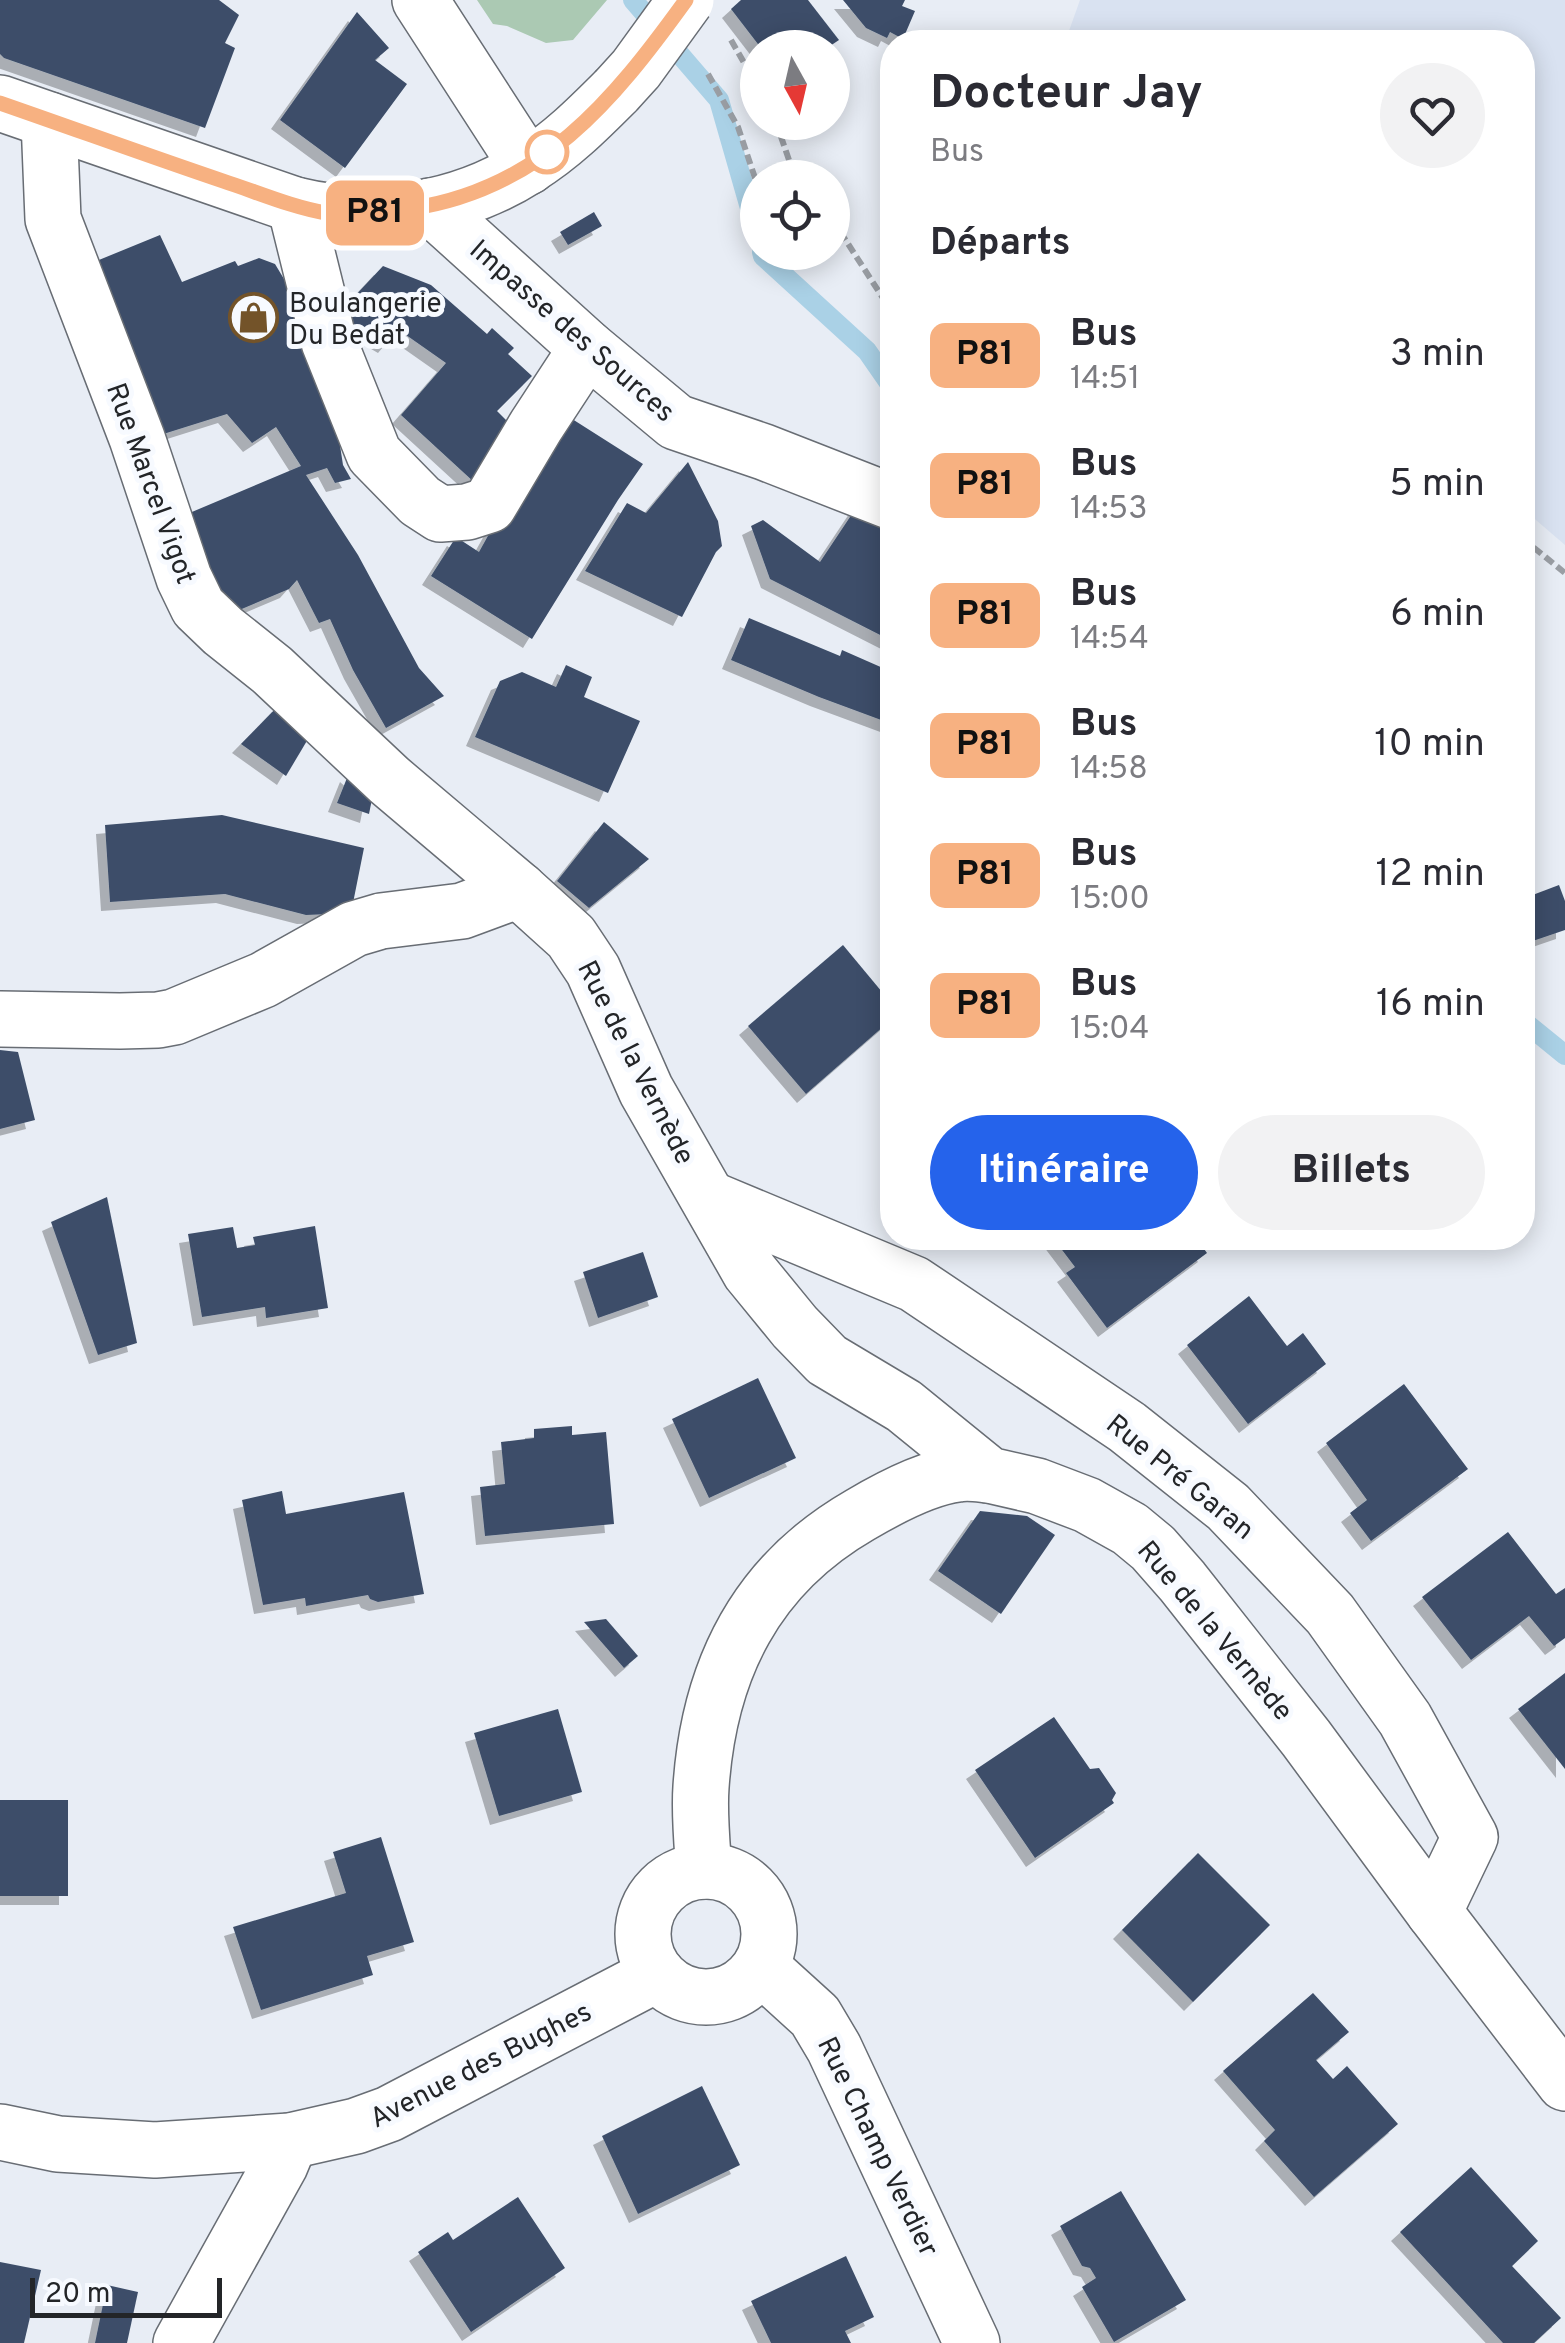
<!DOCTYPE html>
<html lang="fr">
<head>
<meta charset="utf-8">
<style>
	:root { --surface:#fff; --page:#f2f2f3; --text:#2b2b33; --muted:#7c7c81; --accent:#2563eb }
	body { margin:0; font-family:Overpass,sans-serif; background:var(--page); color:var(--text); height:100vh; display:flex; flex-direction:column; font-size:38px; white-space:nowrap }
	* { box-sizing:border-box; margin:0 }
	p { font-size:32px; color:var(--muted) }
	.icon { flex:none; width:55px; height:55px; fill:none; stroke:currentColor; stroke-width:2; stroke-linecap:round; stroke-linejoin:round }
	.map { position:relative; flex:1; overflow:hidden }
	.drawer { position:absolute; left:880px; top:30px; width:655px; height:1220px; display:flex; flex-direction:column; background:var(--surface); border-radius:40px; box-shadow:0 5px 25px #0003 }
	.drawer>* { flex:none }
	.badge { padding:0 20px; border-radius:15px; font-size:35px; line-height:65px }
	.needle { width:65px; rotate:172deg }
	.fabs { position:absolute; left:740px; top:30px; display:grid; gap:20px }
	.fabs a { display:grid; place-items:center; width:110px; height:110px; border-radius:50%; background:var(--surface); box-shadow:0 5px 25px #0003; font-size:50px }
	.scale { position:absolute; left:30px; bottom:25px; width:192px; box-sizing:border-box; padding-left:10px; border:5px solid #232528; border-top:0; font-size:28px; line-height:35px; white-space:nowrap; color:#232528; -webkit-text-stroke:8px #f7faff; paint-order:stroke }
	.map>.badge { position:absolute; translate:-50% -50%; box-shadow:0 0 0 5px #fff }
	h2 { padding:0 50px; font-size:38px; line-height:90px }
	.round { display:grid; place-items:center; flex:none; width:105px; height:105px; border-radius:52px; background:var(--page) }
	.head { display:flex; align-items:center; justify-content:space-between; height:170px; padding:0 50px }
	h1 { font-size:48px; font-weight:700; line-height:75px }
	.cta { display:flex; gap:20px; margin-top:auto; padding:20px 50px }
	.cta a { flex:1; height:115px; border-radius:60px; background:var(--accent); color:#fff; font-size:40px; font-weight:700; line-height:115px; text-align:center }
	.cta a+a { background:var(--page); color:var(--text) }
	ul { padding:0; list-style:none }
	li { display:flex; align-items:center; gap:30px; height:130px; padding:0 50px }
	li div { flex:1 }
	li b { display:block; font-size:38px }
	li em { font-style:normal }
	li .badge { min-width:110px; font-weight:700; text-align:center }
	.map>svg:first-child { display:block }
	.built { fill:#d9e2f1 }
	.green { fill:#abc9b3 }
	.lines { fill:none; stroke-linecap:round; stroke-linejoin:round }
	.stream { stroke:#aad1e6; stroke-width:20 }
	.building { fill:#3d4e69; filter:url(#shadow) }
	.minor-casing { stroke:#686d74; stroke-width:58 }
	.path { stroke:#9a9ea4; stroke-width:6; stroke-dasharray:10 5; stroke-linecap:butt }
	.minor { stroke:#fff; stroke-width:55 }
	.minor-bridge-casing { stroke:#686d74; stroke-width:58; stroke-linecap:butt }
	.minor-bridge { stroke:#fff; stroke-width:55 }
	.line-casing { stroke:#fff; stroke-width:22 }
	.line { stroke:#f7b181; stroke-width:15 }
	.stop-dot { fill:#fff; stroke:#f7b181; stroke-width:5 }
	.labels { text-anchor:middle; stroke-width:10; stroke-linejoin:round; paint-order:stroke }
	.poi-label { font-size:28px; fill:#232528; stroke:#f7faff; text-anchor:start }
	.street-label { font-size:28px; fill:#232528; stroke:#f7faff }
</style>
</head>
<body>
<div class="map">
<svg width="1565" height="2343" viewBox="0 0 1565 2343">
	<defs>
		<filter id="shadow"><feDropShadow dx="-9" dy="9" stdDeviation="0" flood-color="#0004"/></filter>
	</defs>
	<rect width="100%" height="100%" fill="#e8edf5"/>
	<!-- built -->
	<polygon class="built" points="1080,0 1565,0 1565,545 1523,509 1522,42 1065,42"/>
	<!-- green -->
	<polygon class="green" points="477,0 607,0 573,40 546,43 507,26 493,24"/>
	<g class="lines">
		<!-- stream -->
		<g class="stream">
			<polyline points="633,0 719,100 758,236"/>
			<polyline points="762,252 763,256 867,351 892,387"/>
			<polyline points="1522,1020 1565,1055"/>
		</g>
	</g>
	<!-- building -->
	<g class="building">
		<polygon points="0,0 219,0 239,15 225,43 235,48 205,128 4,58 0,54"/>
		<polygon points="741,0 808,0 839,40 827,48 761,48 731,9"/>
		<polygon points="843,0 905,0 902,6 915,11 903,39 890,32 887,38 866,28"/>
		<polygon points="357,12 389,48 375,60 407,84 345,168 280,120"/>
		<polygon points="594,212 602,226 568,245 560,232"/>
		<polygon points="160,235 182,282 235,261 238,266 259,258 275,264 284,279 289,277 334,406 343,465 351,479 335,483 327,468 306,475 358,555 419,668 444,696 386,728 353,670 330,619 319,623 297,580 289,589 237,611 230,608 204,567 180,517 301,466 276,427 252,443 227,414 157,436 94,262"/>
		<polygon points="383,266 431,285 487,334 492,328 514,348 508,354 532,376 497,411 522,436 475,483 401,415 446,363 399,330 387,344 337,315"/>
		<polygon points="558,410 643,464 618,500 532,639 431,576 456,537 479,552"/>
		<polygon points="688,462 718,521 722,546 716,552 682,617 585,571 627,503 646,513"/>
		<polygon points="860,502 892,521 892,641 770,579 751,526 763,520 820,562"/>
		<polygon points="749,618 840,656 842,650 892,672 892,724 819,697 731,660"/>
		<polygon points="566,665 592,677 584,697 640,721 608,793 475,737 500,681 522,672 556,687"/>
		<polygon points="281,703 311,734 286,776 241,744"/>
		<polygon points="349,773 373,794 369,814 337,803"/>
		<polygon points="222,815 364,848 351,913 306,915 225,894 110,902 105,825"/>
		<polygon points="604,822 649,859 589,908 557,881"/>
		<polygon points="1559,885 1565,901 1565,930 1527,943 1522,931 1522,899"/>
		<polygon points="843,945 892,1004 892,1019 806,1094 748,1026"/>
		<polygon points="0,1050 18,1052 35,1120 0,1129"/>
		<polygon points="107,1197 137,1343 98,1355 51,1222"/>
		<polygon points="315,1226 328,1308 266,1318 265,1307 202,1317 188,1234 233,1227 237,1248 255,1245 253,1237"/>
		<polygon points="1053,1238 1196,1238 1207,1253 1107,1328 1066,1273 1075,1267"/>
		<polygon points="643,1252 658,1297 598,1318 583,1272"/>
		<polygon points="1249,1296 1287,1346 1303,1333 1326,1364 1248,1424 1187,1345"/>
		<polygon points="758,1378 796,1458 709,1498 672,1419"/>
		<polygon points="1404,1384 1468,1469 1371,1541 1350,1513 1367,1500 1326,1443"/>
		<polygon points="572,1426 572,1435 606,1432 614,1524 485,1536 480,1487 505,1484 501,1442 534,1438 534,1429"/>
		<polygon points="282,1491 286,1514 404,1492 424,1594 378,1602 370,1599 368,1595 306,1606 305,1598 263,1605 242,1500"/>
		<polygon points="980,1511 1027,1516 1055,1535 1001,1614 938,1571"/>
		<polygon points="1508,1532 1556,1594 1565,1588 1565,1638 1554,1646 1529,1616 1471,1660 1422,1597"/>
		<polygon points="606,1619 638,1656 624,1668 584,1622"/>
		<polygon points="1565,1673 1565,1769 1518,1709"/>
		<polygon points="558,1709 582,1792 499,1816 474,1733"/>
		<polygon points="1054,1717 1090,1769 1099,1768 1116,1793 1112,1800 1114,1803 1035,1858 975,1770"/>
		<rect x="0" y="1800" width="68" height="96"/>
		<polygon points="381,1837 414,1942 367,1956 373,1975 261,2010 233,1927 346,1893 333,1852"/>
		<polygon points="1198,1853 1270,1925 1193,2002 1122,1930"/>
		<polygon points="1313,1993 1349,2032 1316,2060 1333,2079 1347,2066 1398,2124 1314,2197 1264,2141 1275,2130 1223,2071"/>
		<polygon points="702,2086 740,2165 638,2214 602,2136"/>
		<polygon points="1471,2167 1538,2241 1512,2266 1561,2318 1534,2343 1503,2343 1400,2232"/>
		<polygon points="1121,2191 1186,2300 1114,2342 1082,2287 1096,2278 1090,2268 1082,2266 1060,2226"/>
		<polygon points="518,2197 565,2268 471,2332 418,2252 448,2232 453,2240"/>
		<polygon points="846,2256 874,2317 845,2331 851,2343 771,2343 751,2301"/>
		<polygon points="0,2262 41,2270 24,2343 0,2343"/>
		<polygon points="107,2285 138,2292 127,2343 95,2343"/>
	</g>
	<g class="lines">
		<defs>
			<g id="minor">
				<polyline points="420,0 528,167"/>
				<path d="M0,103L295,205C372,224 460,210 527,167C561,146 588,119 616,91"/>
				<polyline points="49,120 53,219 137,438 184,578 198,607 223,631 272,670 389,780 519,890 571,937 593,970 646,1090 750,1272 795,1327 827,1360 904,1406 989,1475 1037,1486 1087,1505 1130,1529 1153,1548 1182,1581 1306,1738 1434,1912 1565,2083"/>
				<polyline points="295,205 329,342 374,454 420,501 440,514 467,512 489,505 536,426 587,348"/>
				<polyline points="430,206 587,348 676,422 764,452 892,502"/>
				<polyline points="0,1019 120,1021 158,1020 174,1017 263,980 354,929 381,921 462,911 519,890"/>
				<polyline points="710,1199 914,1284 1127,1427 1228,1507 1330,1614 1405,1719 1470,1837 1434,1912"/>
				<circle cx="706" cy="1934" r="63"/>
				<path d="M704,1871C702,1843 699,1814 701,1787C709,1669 756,1575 860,1515C887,1499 926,1478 958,1474C968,1472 979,1474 989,1475"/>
				<polyline points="761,1967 815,2016 834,2048 972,2343"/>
				<polyline points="0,2132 58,2144 155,2150 290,2141 356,2126 389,2114 657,1974"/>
				<polyline points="181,2343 280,2165 290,2141"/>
			</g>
		</defs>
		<!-- minor casing -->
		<use href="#minor" class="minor-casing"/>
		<!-- path -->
		<g class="path">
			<polyline points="731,40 758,87"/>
			<polyline points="708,74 738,127 758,187"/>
			<polyline points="776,122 789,160 803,178"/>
			<polyline points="832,219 892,312"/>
			<polyline points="1522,538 1565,573"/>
		</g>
		<!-- minor -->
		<use href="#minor" class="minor"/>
		<defs>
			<polyline id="minor-bridge" points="616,91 636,69 686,0"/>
		</defs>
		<!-- minor-bridge casing -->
		<use href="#minor-bridge" class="minor-bridge-casing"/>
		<!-- minor-bridge -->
		<use href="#minor-bridge" class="minor-bridge"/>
	</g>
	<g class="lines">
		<defs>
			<path id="line" d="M0,103C75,129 149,156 223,181C257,192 291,207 326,213C352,217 383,213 409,209C541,190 613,101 686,0"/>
		</defs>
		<!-- line casing -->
		<use href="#line" class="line-casing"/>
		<!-- line -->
		<use href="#line" class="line"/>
	</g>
	<!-- icons -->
	<defs>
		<symbol id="shop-ring" viewBox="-11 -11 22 22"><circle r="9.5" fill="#f7faff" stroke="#735329" stroke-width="1.5"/><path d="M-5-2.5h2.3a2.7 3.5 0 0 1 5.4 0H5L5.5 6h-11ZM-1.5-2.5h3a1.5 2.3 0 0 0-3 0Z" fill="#735329"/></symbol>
	</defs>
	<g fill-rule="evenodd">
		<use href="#shop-ring" x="226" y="290" width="55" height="55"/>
	</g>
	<!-- markers -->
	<circle class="stop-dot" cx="547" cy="152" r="20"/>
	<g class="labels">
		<!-- poi labels -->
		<g class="poi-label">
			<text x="289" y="312">Boulangerie<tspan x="289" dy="32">Du Bedat</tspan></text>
		</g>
		<!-- street labels -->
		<g class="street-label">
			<text transform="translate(573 330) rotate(41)" y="10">Impasse des Sources</text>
			<text transform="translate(152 483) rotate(70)" y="10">Rue Marcel Vigot</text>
			<text transform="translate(637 1062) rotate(63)" y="10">Rue de la Vernède</text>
			<text transform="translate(1181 1476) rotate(39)" y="10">Rue Pré Garan</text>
			<text transform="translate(1216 1630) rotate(50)" y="10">Rue de la Vernède</text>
			<text transform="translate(480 2064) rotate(-27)" y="10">Avenue des Bughes</text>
			<text transform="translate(879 2146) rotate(64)" y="10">Rue Champ Verdier</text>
		</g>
	</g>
</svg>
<div class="fabs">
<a><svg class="needle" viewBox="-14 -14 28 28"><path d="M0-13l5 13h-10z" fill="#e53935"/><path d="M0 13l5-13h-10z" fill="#7c7c81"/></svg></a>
<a><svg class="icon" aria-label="locate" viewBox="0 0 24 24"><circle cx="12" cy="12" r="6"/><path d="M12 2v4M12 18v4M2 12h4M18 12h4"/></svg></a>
</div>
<div class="scale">20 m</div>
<b class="badge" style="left:375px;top:213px;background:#f7b181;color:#111">P81</b>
<section class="drawer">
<div class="head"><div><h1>Docteur Jay</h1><p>Bus</p></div><a class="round"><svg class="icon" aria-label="heart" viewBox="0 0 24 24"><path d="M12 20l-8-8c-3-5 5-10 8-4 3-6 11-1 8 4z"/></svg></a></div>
<h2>Départs</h2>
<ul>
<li><span class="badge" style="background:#f7b181;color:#111">P81</span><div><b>Bus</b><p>14:51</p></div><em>3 min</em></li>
<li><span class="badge" style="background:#f7b181;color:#111">P81</span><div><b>Bus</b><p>14:53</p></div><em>5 min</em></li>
<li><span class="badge" style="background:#f7b181;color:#111">P81</span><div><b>Bus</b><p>14:54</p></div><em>6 min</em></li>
<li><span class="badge" style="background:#f7b181;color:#111">P81</span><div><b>Bus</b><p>14:58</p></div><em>10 min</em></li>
<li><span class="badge" style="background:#f7b181;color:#111">P81</span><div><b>Bus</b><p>15:00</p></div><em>12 min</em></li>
<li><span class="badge" style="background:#f7b181;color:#111">P81</span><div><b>Bus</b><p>15:04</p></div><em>16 min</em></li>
</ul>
<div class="cta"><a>Itinéraire</a><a>Billets</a></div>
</section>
</div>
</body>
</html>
